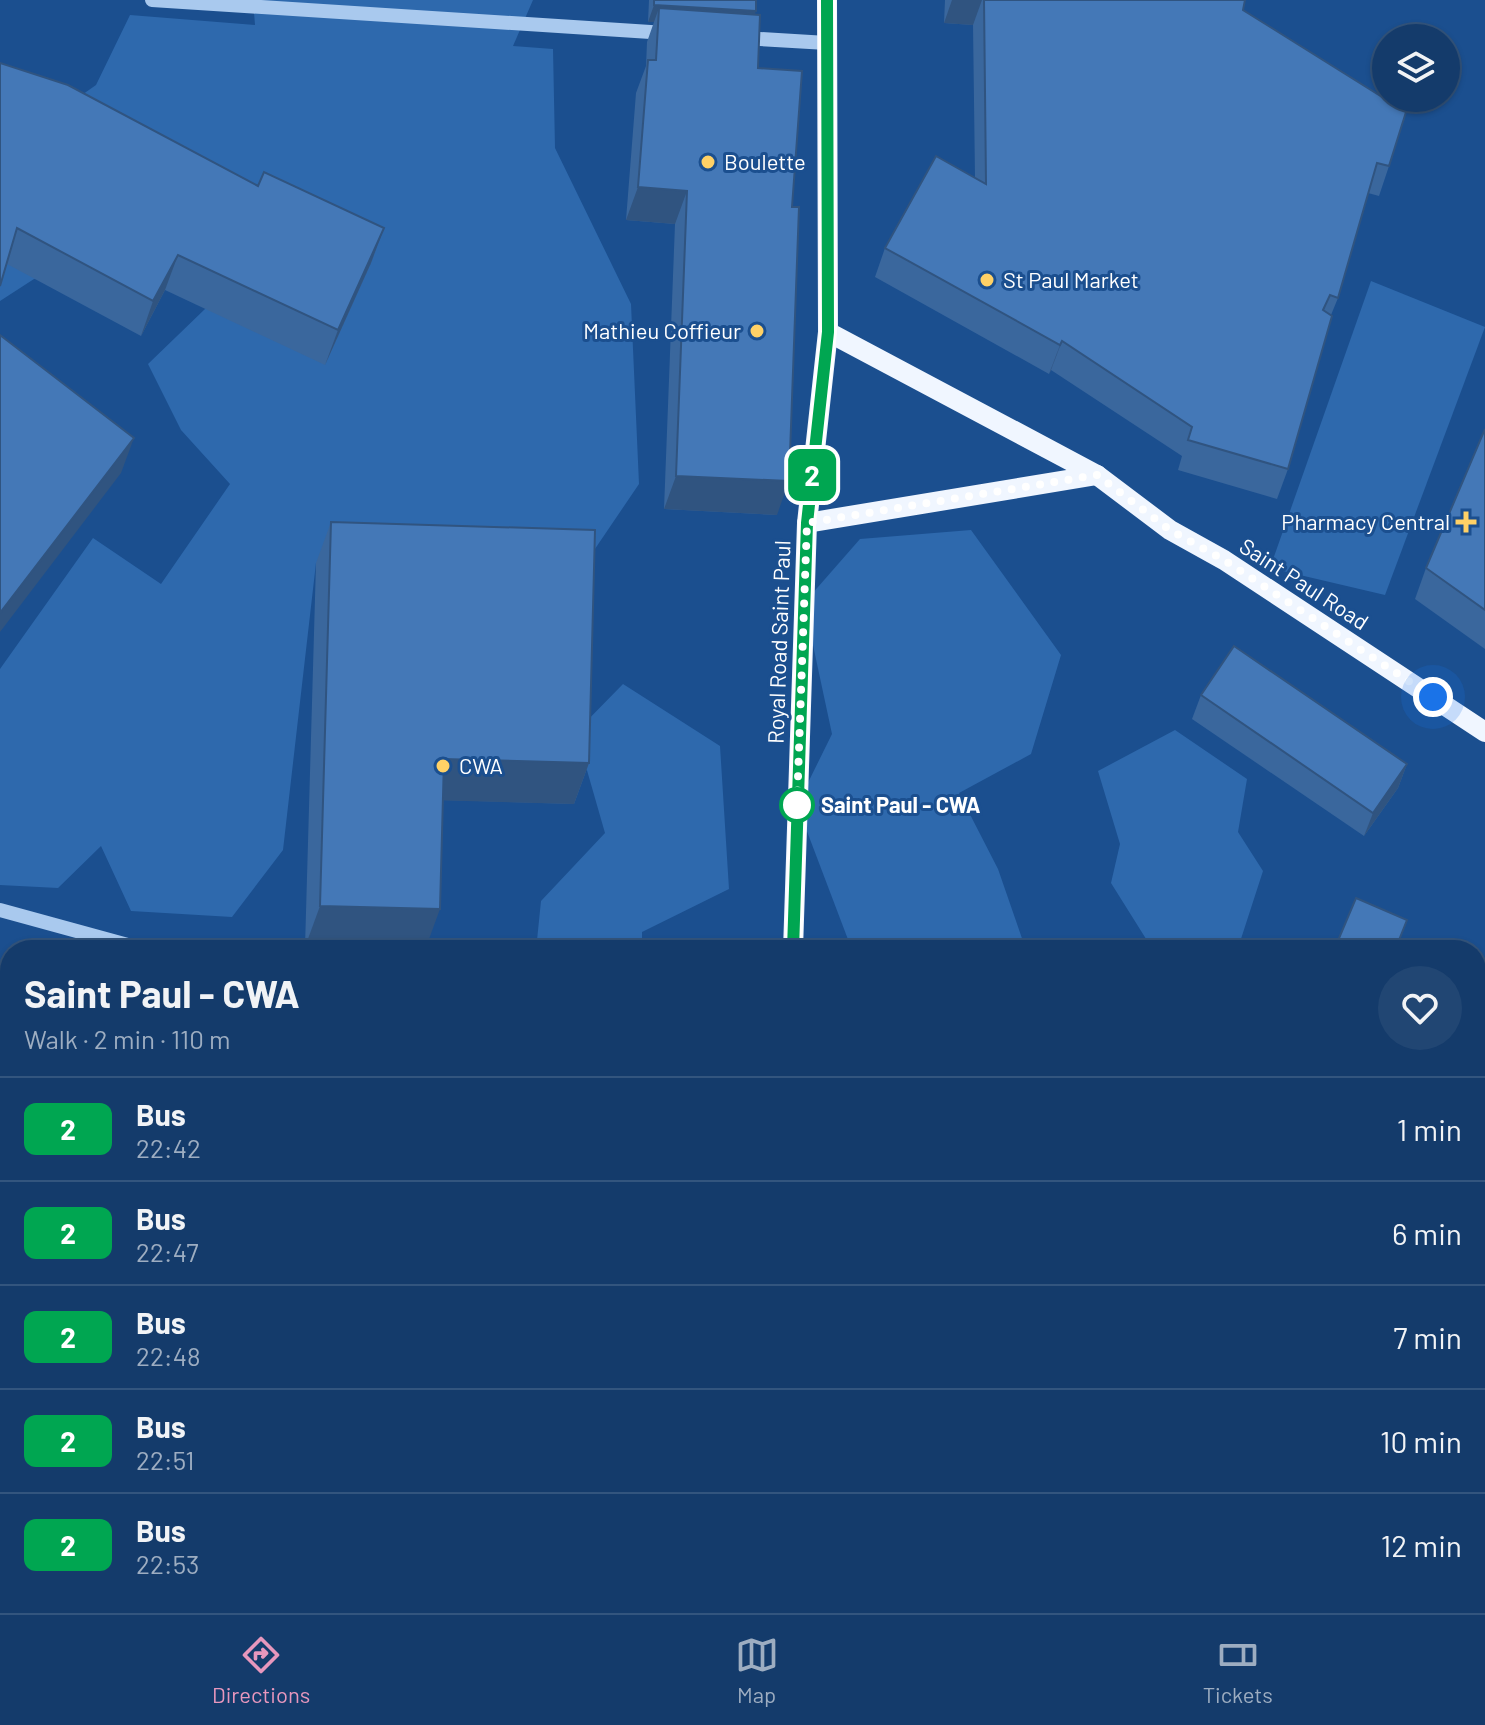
<!DOCTYPE html>
<html lang="en">
<head>
<meta charset="utf-8">
<style>
	:root { --surface:#143b6b; --page:#214673; --text:#f1f3f6; --muted:#9dadc1; --line:#33557e; --accent:#e797bd }
	body { margin:0; font-family:Barlow,sans-serif; background:var(--page); color:var(--text); height:100vh; display:flex; flex-direction:column; font-size:30px; white-space:nowrap }
	* { box-sizing:border-box; margin:0 }
	p { font-size:26px; color:var(--muted) }
	.icon { flex:none; width:44px; height:44px; fill:none; stroke:currentColor; stroke-width:2; stroke-linecap:round; stroke-linejoin:round }
	.map { position:relative; flex:1; overflow:hidden }
	.details { position:absolute; left:0px; top:940px; width:1486px; height:674px; display:flex; flex-direction:column; background:var(--surface); border-radius:32px 32px 0 0; box-shadow:0 2px 6px #0004,0 0 0 2px var(--line) }
	.details>* { flex:none }
	.badge { padding:0 16px; border-radius:12px; font-size:28px; line-height:52px }
	.buttons { position:absolute; left:1372px; top:24px; display:grid; gap:16px }
	.buttons a { display:grid; place-items:center; width:88px; height:88px; border-radius:50%; background:var(--surface); box-shadow:0 2px 6px #0004,0 0 0 2px var(--line); font-size:40px }
	.you { position:absolute; width:40px; height:40px; margin:-20px; border:6px solid #fff; border-radius:50%; background:#1a73e8; box-shadow:0 0 0 12px #1a73e833 }
	.map>.badge { position:absolute; translate:-50% -50%; box-shadow:0 0 0 4px #fff }
	.round { display:grid; place-items:center; flex:none; width:84px; height:84px; border-radius:42px; background:var(--page) }
	.summary { display:flex; align-items:center; justify-content:space-between; height:136px; padding:0 24px }
	h1 { font-size:38px; font-weight:700; line-height:60px }
	ul { padding:0; list-style:none }
	li { display:flex; align-items:center; gap:24px; height:104px; padding:0 24px; border-top:2px solid var(--line) }
	li div { flex:1 }
	li b { display:block; font-size:30px }
	li em { font-style:normal }
	li .badge { min-width:88px; font-weight:700; text-align:center }
	.tab-bar { display:flex; justify-content:space-around; align-items:center; height:112px; border-top:2px solid var(--line); background:var(--surface); font-size:22px; color:var(--muted) }
	.tab-bar a { display:grid; justify-items:center; gap:4px }
	.tab-bar .current { color:var(--accent) }
	.map>svg:first-child { display:block }
	.green { fill:#2e69ad }
	.lines { fill:none; stroke-linecap:round; stroke-linejoin:round }
	.minor { stroke:#a9c9ee; stroke-width:14 }
	.major { stroke:#f0f6ff; stroke-width:20 }
	.wall { fill:#3a679d }
	.shaded-wall { fill:#305480 }
	.building { fill:#4478b7; stroke:#305480; stroke-width:2 }
	.line-casing { stroke:#fff; stroke-width:18 }
	.line { stroke:#00a651; stroke-width:12 }
	.walk { stroke:#fff; stroke-width:8; stroke-dasharray:0 14.4 }
	.poi-dot { fill:#ffd166; stroke:#1b4f8f; stroke-width:3 }
	.stop-dot { fill:#fff; stroke:#00a651; stroke-width:4 }
	.labels { text-anchor:middle; stroke-width:6; stroke-linejoin:round; paint-order:stroke }
	.poi-label { font-size:22px; fill:#fff; stroke:#1b4f8f; text-anchor:start }
	.street-label { font-size:22px; fill:#fff; stroke:#1b4f8f }
	.stop-label { font-size:22px; font-weight:bold; fill:#fff; stroke:#1b4f8f; text-anchor:start }
</style>
</head>
<body>
<div class="map">
<svg width="1485" height="1613" viewBox="0 0 1485 1613">
	<rect width="100%" height="100%" fill="#1b4f8f"/>
	<!-- green -->
	<g class="green">
		<polygon points="253,0 533,0 513,46 553,49 555,148 631,304 639,484 580,571 316,563 283,850 232,917 131,911 101,846 58,888 0,885 0,669 93,538 161,584 230,484 181,430 148,364 205,309 371,264 34,279 0,301 0,279 49,118 96,85 130,15 255,25"/>
		<polygon points="1371,281 1485,327 1385,595 1270,568"/>
		<polygon points="971,530 1061,655 1031,754 959,793 998,869 1026,950 852,950 797,805 832,734 804,603 860,539"/>
		<polygon points="623,684 720,746 729,889 642,932 642,950 536,950 541,901 605,833 576,732"/>
		<polygon points="1175,730 1247,779 1238,832 1263,871 1239,945 1234,950 1153,950 1111,883 1120,844 1098,771"/>
		<polygon points="0,1013 10,1017 10,1181 0,1177"/>
		<polygon points="1476,1271 1485,1280 1485,1610 1444,1604 1476,1604"/>
		<polygon points="130,1604 206,1604 202,1613 129,1613"/>
		<polygon points="1030,1604 1379,1604 1375,1613 1026,1613"/>
	</g>
	<g class="lines">
		<!-- minor -->
		<g class="minor">
			<polyline points="152,0 666,33"/>
			<polyline points="743,38 827,43"/>
			<polyline points="0,910 146,950"/>
		</g>
		<!-- major -->
		<g class="major">
			<polyline points="828,332 1097,475 1170,530 1224,560 1485,732"/>
			<polyline points="807,523 1097,475"/>
			<polyline points="793,950 807,523 828,332 827,0"/>
			<polyline points="768,1613 769,1604"/>
		</g>
	</g>
	<!-- wall -->
	<g class="wall">
		<polygon points="649,0 756,0 754,14 758,68 792,207 777,515 664,509 675,224 626,220 636,93 646,66 647,42 654,22 648,22"/>
		<polygon points="945,0 1245,0 1243,10 1389,166 1379,196 1368,193 1338,298 1331,315 1288,469 1277,499 1178,470 1182,456 1051,370 1049,374 875,277 885,248 975,178 973,25 944,23"/>
		<polygon points="0,63 258,186 384,228 371,263 325,365 165,290 141,336 7,264"/>
		<polygon points="1485,429 1485,649 1415,599 1426,568"/>
		<polygon points="331,522 589,763 574,804 443,800 305,947 316,563"/>
		<polygon points="1201,695 1407,764 1398,788 1364,836 1192,719"/>
		<rect x="320" y="1604" width="336" height="9"/>
		<polygon points="867,1604 1001,1604 997,1613 882,1611"/>
	</g>
	<!-- shaded-wall -->
	<g class="shaded-wall">
		<polygon points="952,0 982,0 973,25 944,23"/>
		<polygon points="654,5 756,11 750,28 659,8 654,22 648,22"/>
		<polygon points="638,187 687,191 675,224 626,220"/>
		<polygon points="384,228 371,263 325,365 338,330"/>
		<polygon points="178,255 165,290 141,336 153,301"/>
		<polygon points="1062,341 1051,370 1049,374 1060,345"/>
		<polygon points="134,438 121,473 0,632 0,613"/>
		<polygon points="676,476 789,481 777,515 664,509"/>
		<polygon points="444,759 589,763 574,804 429,800"/>
		<polygon points="1407,764 1398,788 1364,836 1373,813"/>
		<polygon points="320,906 440,909 425,950 305,947"/>
	</g>
	<!-- building -->
	<g class="building">
		<polygon points="654,0 756,0 756,11 654,5"/>
		<polygon points="984,0 1245,0 1243,10 1406,112 1389,166 1377,163 1338,298 1330,295 1323,310 1332,316 1288,469 1188,440 1192,427 1062,341 1060,345 885,248 936,156 986,184"/>
		<polygon points="659,8 760,15 758,68 802,71 792,207 799,207 789,481 676,476 687,191 638,187 648,60 656,60"/>
		<polygon points="0,63 68,85 258,186 264,172 384,228 338,330 178,255 153,301 17,228 0,286"/>
		<polygon points="0,335 134,438 0,613"/>
		<polygon points="1485,429 1485,610 1426,568"/>
		<polygon points="331,522 595,530 589,763 444,759 440,909 320,906"/>
		<polygon points="1234,646 1407,764 1373,813 1201,695"/>
		<polygon points="1356,898 1407,920 1395,950 1334,950"/>
		<polygon points="1238,942 1257,950 1235,950"/>
		<polygon points="0,1176 10,1178 10,1354 4,1383 10,1384 10,1604 33,1604 32,1613 0,1613"/>
		<polygon points="332,1604 656,1604 656,1613 331,1613"/>
		<polygon points="886,1604 1000,1604 996,1613 881,1613"/>
	</g>
	<g class="lines">
		<defs>
			<polyline id="line" points="793,950 807,523 828,332 827,0"/>
		</defs>
		<!-- line casing -->
		<use href="#line" class="line-casing"/>
		<!-- line -->
		<use href="#line" class="line"/>
		<!-- walk -->
		<polyline class="walk" points="797,805 807,523 1097,475 1170,530 1224,560 1433,697"/>
	</g>
	<!-- markers -->
	<g class="poi-dot">
		<circle cx="708" cy="162" r="8"/>
		<circle cx="987" cy="280" r="8"/>
		<circle cx="757" cy="331" r="8"/>
		<path d="M1462 510h8v8h8v8h-8v8h-8v-8h-8v-8h8z"/>
		<circle cx="443" cy="766" r="8"/>
	</g>
	<circle class="stop-dot" cx="797" cy="805" r="16"/>
	<g class="labels">
		<!-- poi labels -->
		<g class="poi-label">
			<text x="724" y="170">Boulette</text>
			<text x="1003" y="288">St Paul Market</text>
			<text x="741" y="339" text-anchor="end">Mathieu Coffieur</text>
			<text x="1450" y="530" text-anchor="end">Pharmacy Central</text>
			<text x="459" y="774">CWA</text>
		</g>
		<!-- street labels -->
		<g class="street-label">
			<text transform="translate(1304 584) rotate(33)" y="8">Saint Paul Road</text>
			<text transform="translate(779 642) rotate(-88)" y="8">Royal Road Saint Paul</text>
		</g>
		<!-- stop labels -->
		<g class="stop-label">
			<text x="821" y="813">Saint Paul - CWA</text>
		</g>
	</g>
</svg>
<div class="buttons">
<a><svg class="icon" aria-label="layers" viewBox="0 0 24 24"><path d="M12 4l9 5-9 5-9-5zM3 14l9 5 9-5"/></svg></a>
</div>
<div class="you" style="left:1433px;top:697px"></div>
<b class="badge" style="left:812px;top:475px;background:#00a651;color:#fff">2</b>
<section class="details">
<div class="summary"><div><h1>Saint Paul - CWA</h1><p>Walk · 2 min · 110 m</p></div><a class="round"><svg class="icon" aria-label="heart" viewBox="0 0 24 24"><path d="M12 20l-8-8c-3-5 5-10 8-4 3-6 11-1 8 4z"/></svg></a></div>
<ul>
<li><span class="badge" style="background:#00a651;color:#fff">2</span><div><b>Bus</b><p>22:42</p></div><em>1 min</em></li>
<li><span class="badge" style="background:#00a651;color:#fff">2</span><div><b>Bus</b><p>22:47</p></div><em>6 min</em></li>
<li><span class="badge" style="background:#00a651;color:#fff">2</span><div><b>Bus</b><p>22:48</p></div><em>7 min</em></li>
<li><span class="badge" style="background:#00a651;color:#fff">2</span><div><b>Bus</b><p>22:51</p></div><em>10 min</em></li>
<li><span class="badge" style="background:#00a651;color:#fff">2</span><div><b>Bus</b><p>22:53</p></div><em>12 min</em></li>
</ul>
</section>
</div>
<nav class="tab-bar">
<a class="current"><svg class="icon" aria-label="directions" viewBox="0 0 24 24"><path d="M12 3l9 9-9 9-9-9zM9 14v-3h6M13 9l2 2-2 2"/></svg>Directions</a>
<a><svg class="icon" aria-label="map" viewBox="0 0 24 24"><path d="M3 6l6-2 6 2 6-2v14l-6 2-6-2-6 2zM9 4v14M15 6v14"/></svg>Map</a>
<a><svg class="icon" aria-label="tickets" viewBox="0 0 24 24"><path d="M3 7h18v10H3zM15 7v10"/></svg>Tickets</a>
</nav>
</body>
</html>
